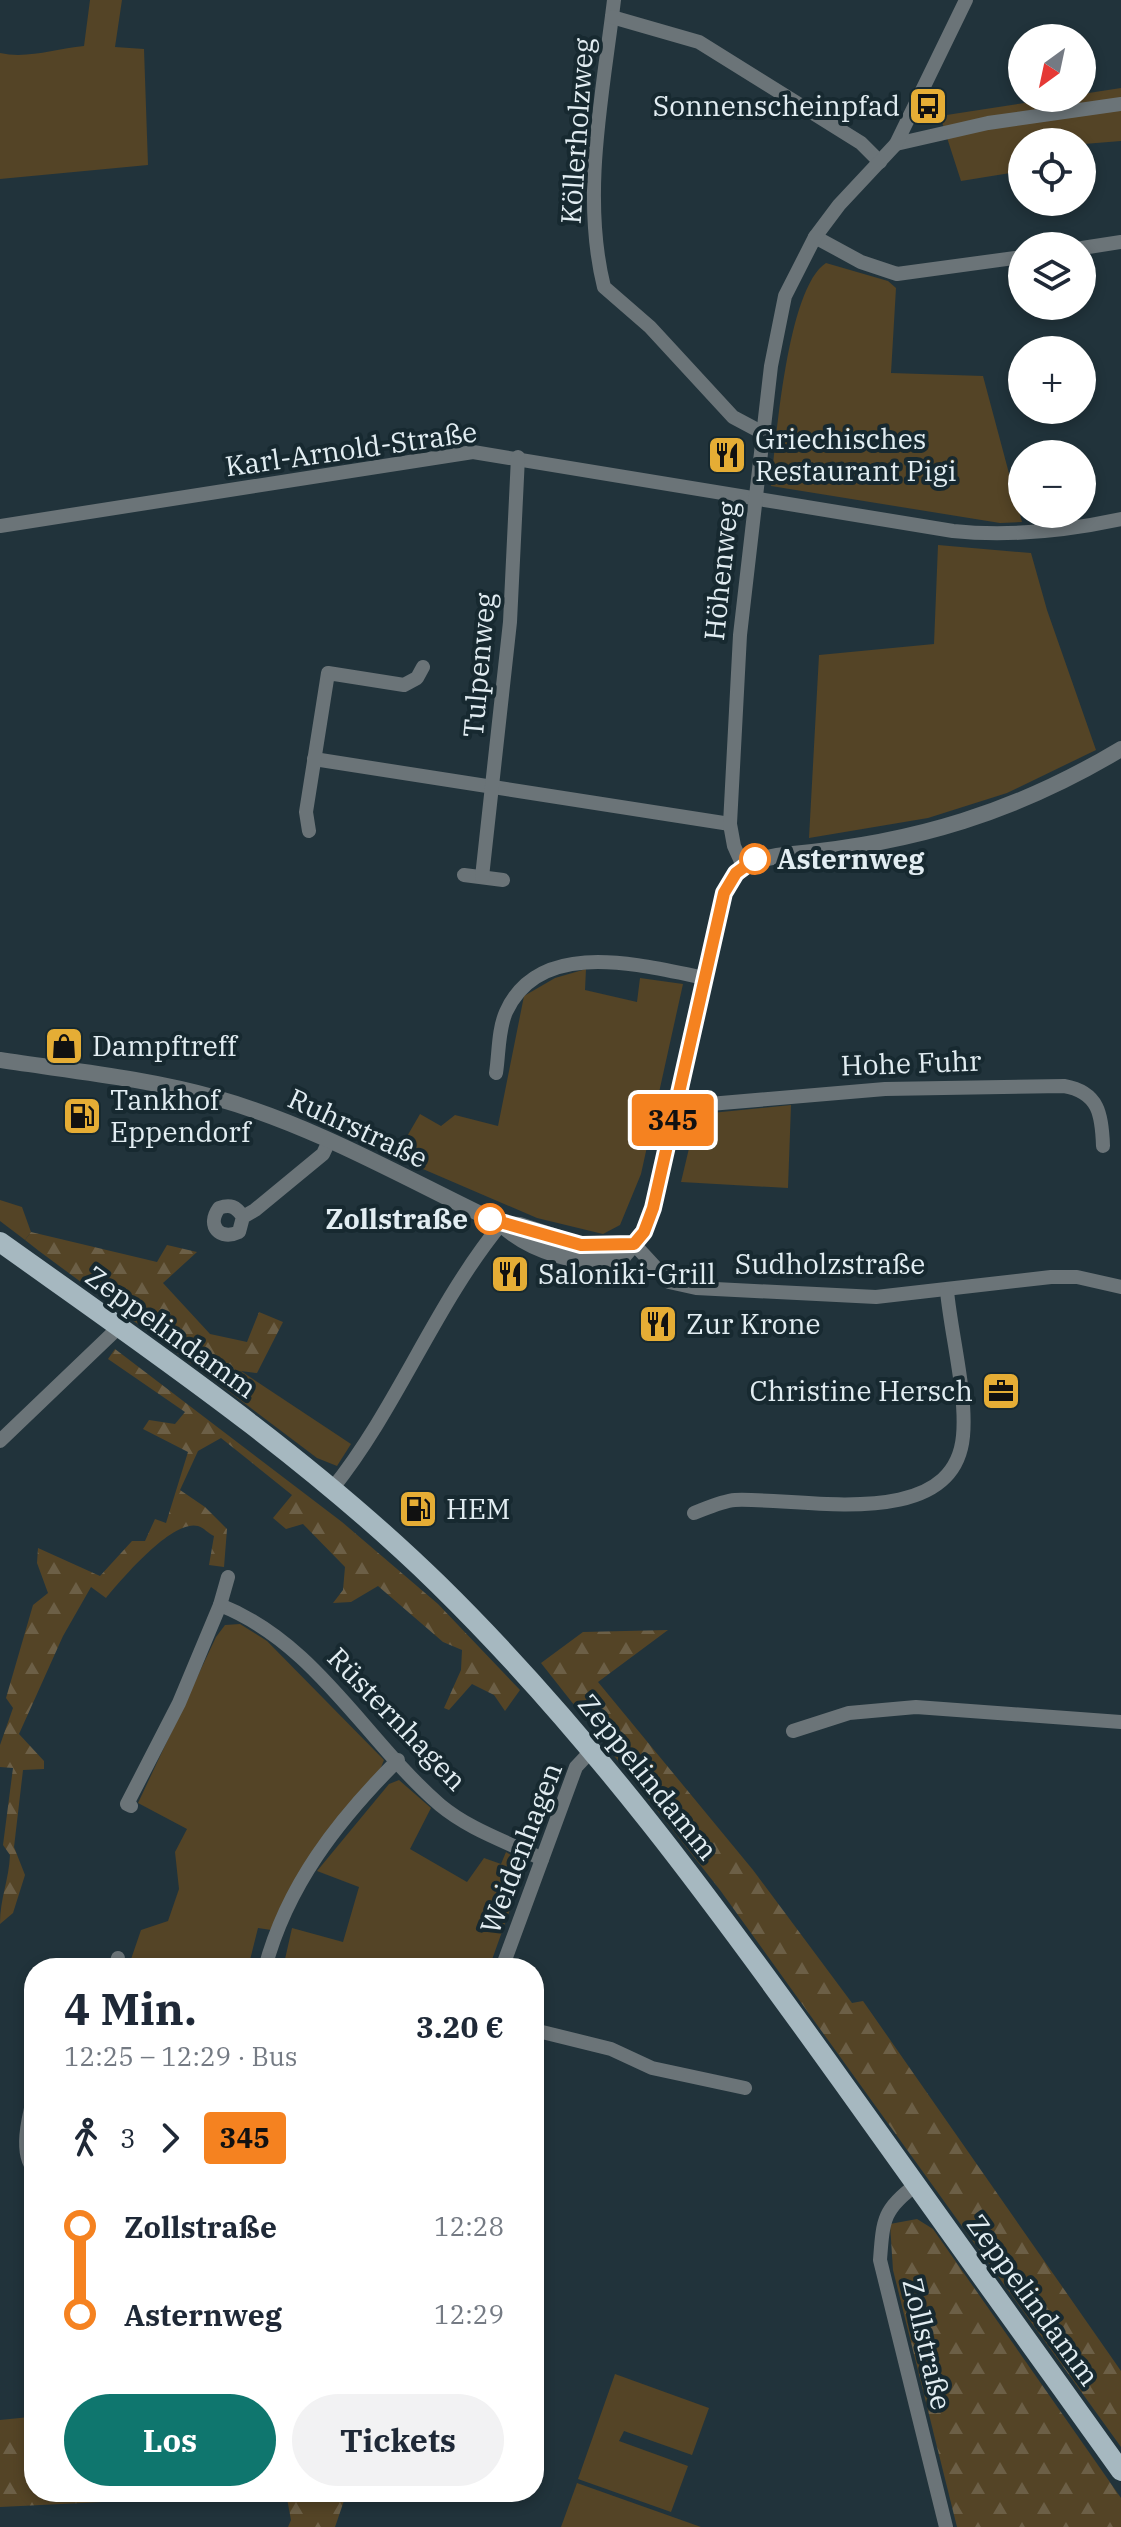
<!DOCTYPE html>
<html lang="de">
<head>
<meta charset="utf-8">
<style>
	:root { --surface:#fff; --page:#f2f2f3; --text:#1f2937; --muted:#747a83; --accent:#0f766e }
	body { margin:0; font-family:"IBM Plex Serif",serif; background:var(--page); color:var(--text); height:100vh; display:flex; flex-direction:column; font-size:30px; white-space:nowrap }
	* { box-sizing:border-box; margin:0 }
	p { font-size:26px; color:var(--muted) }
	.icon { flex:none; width:44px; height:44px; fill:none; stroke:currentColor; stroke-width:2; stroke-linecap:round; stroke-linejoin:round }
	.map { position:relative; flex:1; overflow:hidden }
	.sheet { position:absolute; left:24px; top:1958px; width:520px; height:544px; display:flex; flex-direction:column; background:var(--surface); border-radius:32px; box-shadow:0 4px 12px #0003 }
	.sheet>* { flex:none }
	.badge { padding:0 16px; border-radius:6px; font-size:28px; line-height:52px }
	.needle { width:52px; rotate:213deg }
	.fabs { position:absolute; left:1008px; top:24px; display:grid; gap:16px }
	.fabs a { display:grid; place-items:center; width:88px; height:88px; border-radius:50%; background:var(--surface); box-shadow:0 4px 12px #0003; font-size:40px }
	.map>.badge { position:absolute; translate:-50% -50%; box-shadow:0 0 0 4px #fff }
	.legs { display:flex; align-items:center; gap:12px; height:88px; padding:0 40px; font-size:26px }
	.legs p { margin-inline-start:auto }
	.overview { display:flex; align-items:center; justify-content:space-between; height:136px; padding:0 40px }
	h1 { font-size:44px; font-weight:700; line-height:60px }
	.button { display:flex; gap:16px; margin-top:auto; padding:16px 40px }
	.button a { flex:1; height:92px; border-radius:48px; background:var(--accent); color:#fff; font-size:32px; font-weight:700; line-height:92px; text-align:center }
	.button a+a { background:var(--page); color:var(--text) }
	ul { padding:0 40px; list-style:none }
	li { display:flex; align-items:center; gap:28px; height:88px; font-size:30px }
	li i { display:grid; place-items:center; width:12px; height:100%; margin:0 10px; background:currentColor }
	li i::after { content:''; width:20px; height:20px; margin:-10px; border:6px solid; border-radius:50%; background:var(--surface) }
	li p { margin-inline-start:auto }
	li:first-child i { background:linear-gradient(#0000 50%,currentColor 0) }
	li:last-child i { background:linear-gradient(currentColor 50%,#0000 0) }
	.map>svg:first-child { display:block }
	.green { fill:#544426 }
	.forest { fill:url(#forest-firs) }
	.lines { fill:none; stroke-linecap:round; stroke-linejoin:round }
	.minor { stroke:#6b7478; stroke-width:14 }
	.tertiary { stroke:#6b7478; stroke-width:16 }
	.primary { stroke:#a6b8c0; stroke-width:20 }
	.line-1-casing { stroke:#fff; stroke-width:18 }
	.line-1 { stroke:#f58220; stroke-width:12 }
	.stop-1-dot { fill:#fff; stroke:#f58220; stroke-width:4 }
	.labels { text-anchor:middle; stroke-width:8; stroke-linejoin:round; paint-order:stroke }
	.poi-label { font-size:28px; fill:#e2edf2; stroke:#172930; text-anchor:start }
	.street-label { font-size:28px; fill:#e2edf2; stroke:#172930 }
	.stop-label { font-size:28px; font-weight:bold; fill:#e2edf2; stroke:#172930; text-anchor:start }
</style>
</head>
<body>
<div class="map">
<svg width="1121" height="2527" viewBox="0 0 1121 2527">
	<defs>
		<pattern id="forest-firs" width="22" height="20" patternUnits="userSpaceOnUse" patternTransform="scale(2)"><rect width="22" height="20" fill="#544426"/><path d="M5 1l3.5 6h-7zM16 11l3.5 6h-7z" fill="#6c5f46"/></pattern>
	</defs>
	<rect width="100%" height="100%" fill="#21333b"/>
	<!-- green -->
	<g class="green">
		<path d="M90,0H122L115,47L144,49L148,165L0,179V53C27,59 55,49 84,46Z"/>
		<polygon points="1121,88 1121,141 1084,144 1082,161 1082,142 1022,142 1022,171 961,181 940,116 1057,98 1082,98 1082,94"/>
		<path d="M826,263L888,281L896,288L891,373L983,376L1022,522L1000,523L771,486C776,440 787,288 826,263Z"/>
		<polygon points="938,545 1031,553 1047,610 1096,750 1007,793 928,818 809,838 819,655 934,644"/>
		<polygon points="586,969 585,990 637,1002 640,978 683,984 641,1174 620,1225 603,1234 537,1218 395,1157 420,1114 441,1126 455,1115 498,1126 524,996 555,978"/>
		<polygon points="791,1105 788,1188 681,1182 696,1119 701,1114"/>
		<polygon points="0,1200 22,1207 31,1232 25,1240 0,1221"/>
		<polygon points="241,1371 351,1444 337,1466 317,1458 227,1390"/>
		<path d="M240,1624L267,1641L384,1760L380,1770C335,1819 297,1868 271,1930L258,1928L248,1968H128L141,1930L168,1921L179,1889L175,1852L187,1829L138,1803L216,1637L225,1625Z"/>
		<polygon points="399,1780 431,1808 410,1849 467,1882 484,1858 501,1864 506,1852 526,1865 489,1968 283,1968 292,1928 343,1942 359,1887 317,1871 389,1784"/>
		<polygon points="615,2374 709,2408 692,2455 624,2431 619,2441 688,2466 671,2512 578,2479"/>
		<polygon points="577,2483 701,2527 561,2527"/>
	</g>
	<!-- forest -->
	<g class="forest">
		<polygon points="31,1232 157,1262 167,1245 197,1252 163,1283 210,1334 247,1342 259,1312 283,1322 257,1373 241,1371 227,1390 39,1251 25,1240"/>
		<path d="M115,1349L342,1522L438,1604L520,1690L505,1711L494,1695L472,1684L449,1710L444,1708L461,1670L462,1650L443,1642L378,1586L351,1602L333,1603L343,1590L345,1567L303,1524L286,1529L273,1518L292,1495L221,1438L198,1451L180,1490L205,1507L227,1529L224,1567L209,1565L214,1536C209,1534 203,1527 198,1526C172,1519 121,1580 106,1598L91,1587L63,1636L19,1734L44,1761V1769L23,1770L14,1847L25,1875L13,1913L0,1924C0,1898 9,1880 10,1855L3,1845L13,1768L0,1767V1745L13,1708L6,1698L33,1605L48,1593L37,1563L38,1548L100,1576L132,1541H145L155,1519L166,1523L188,1452L143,1429L149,1420L175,1424L185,1412L108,1359Z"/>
		<polygon points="668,1630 598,1682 753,1870 852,2003 863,2001 1121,2371 1121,2447 720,1890 541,1663 583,1632"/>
		<polygon points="917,2219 933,2229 1121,2498 1121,2527 957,2527 893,2270 890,2224"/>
		<polygon points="34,2348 34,2492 347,2492 335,2527 288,2527 291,2520 286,2493 0,2507 0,2420 30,2417"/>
	</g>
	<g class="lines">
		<!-- minor -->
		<g class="minor">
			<path d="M614,0C603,93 581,195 604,287L650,327L733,417L763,433"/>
			<polyline points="612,17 699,42 861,143 880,162"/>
			<polyline points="896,144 988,123 1121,104"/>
			<polyline points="815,237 861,262 897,274 1022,257"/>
			<polyline points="1082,248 1121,242"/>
			<path d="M0,526L473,452L953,531C1010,537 1065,531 1121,519"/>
			<polyline points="314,759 730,824"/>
			<polyline points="309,831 306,812 328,673 404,685 417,678 423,667"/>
			<polyline points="743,866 734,846 730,824 740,635 771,366 785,296 815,237 839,205 896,144 966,0"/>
			<polyline points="464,875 503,880"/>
			<polyline points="482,877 510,622 518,457"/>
			<path d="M496,1073C499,1054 498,1030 506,1012C540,936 644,966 705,978"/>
			<path d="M678,1102L698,1105L885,1089L1064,1086C1099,1092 1102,1115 1103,1146"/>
			<path d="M243,1217L239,1232C220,1241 206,1226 219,1208C230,1204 236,1206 243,1217L255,1210L323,1154L329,1141"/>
			<polyline points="634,1244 669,1282 696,1288 876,1297 1051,1277 1077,1277 1121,1287"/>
			<polyline points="0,1441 118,1328"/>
			<path d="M332,1489C398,1407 434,1306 501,1224"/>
			<path d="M694,1513C707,1508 722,1501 735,1500C800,1497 954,1534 963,1436C967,1394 951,1334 947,1291"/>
			<path d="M220,1605C316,1643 365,1740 440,1805C470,1830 508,1842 542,1859"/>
			<polyline points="793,1731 849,1713 916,1707 1121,1722"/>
			<polyline points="131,1806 127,1804 179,1703 220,1605 228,1577"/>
			<polyline points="115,1968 118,1958"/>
			<path d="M265,1968C287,1885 338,1820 398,1760"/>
			<polyline points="502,1968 576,1767 592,1750"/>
			<polyline points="534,2030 611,2049 652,2068 745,2088"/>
			<path d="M34,2096C29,2116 19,2153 34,2169"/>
			<path d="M916,2185C883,2209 883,2220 880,2260L946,2527"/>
		</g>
		<!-- tertiary -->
		<g class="tertiary">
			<path d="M0,1060C72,1071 146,1078 216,1098C316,1126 408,1180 501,1224C530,1252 582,1267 621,1259L644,1232L653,1208L724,893C738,862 762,857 793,854C914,843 1016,812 1121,749"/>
			<polyline points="501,1224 520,1225 581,1245 634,1244"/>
		</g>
		<!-- primary -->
		<path class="primary" d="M0,1242C150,1349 306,1455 438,1584C591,1734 717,1907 841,2080C934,2211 1028,2341 1121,2471"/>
	</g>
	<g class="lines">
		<defs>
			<polyline id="line-1" points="490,1219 581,1245 634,1244 644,1232 653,1208 724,893 736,873 755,859"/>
		</defs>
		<!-- line-1 casing -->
		<use href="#line-1" class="line-1-casing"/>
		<!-- line-1 -->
		<use href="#line-1" class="line-1"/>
	</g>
	<!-- icons -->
	<defs>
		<symbol id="bus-square" viewBox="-11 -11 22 22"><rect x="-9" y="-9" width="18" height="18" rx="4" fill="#e5ad35" stroke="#172930"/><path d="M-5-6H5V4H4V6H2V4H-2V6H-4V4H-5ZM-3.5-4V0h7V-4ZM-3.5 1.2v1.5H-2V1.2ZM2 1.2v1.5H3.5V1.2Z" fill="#111"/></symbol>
		<symbol id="restaurant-square" viewBox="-11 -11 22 22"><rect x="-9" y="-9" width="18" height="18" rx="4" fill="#e5ad35" stroke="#172930"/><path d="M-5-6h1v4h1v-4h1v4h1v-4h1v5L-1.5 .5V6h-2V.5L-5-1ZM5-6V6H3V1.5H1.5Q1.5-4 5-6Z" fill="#111"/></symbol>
		<symbol id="shop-square" viewBox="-11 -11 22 22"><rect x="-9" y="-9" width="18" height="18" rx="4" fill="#e5ad35" stroke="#172930"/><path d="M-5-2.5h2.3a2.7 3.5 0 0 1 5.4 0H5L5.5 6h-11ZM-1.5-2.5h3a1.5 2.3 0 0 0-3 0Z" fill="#111"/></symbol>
		<symbol id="fuel-square" viewBox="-11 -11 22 22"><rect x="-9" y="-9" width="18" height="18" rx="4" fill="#e5ad35" stroke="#172930"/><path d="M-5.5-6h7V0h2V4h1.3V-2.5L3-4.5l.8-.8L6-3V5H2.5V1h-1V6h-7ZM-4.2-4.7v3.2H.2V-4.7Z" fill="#111"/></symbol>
		<symbol id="office-square" viewBox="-11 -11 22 22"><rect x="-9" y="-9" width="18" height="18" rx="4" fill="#e5ad35" stroke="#172930"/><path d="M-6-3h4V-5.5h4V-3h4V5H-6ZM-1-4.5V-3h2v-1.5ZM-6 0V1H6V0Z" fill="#111"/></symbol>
	</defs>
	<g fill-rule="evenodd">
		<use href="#bus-square" x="906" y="84" width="44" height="44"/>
		<use href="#restaurant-square" x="705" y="433" width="44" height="44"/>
		<use href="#shop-square" x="42" y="1024" width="44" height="44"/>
		<use href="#fuel-square" x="60" y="1094" width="44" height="44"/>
		<use href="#restaurant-square" x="488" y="1252" width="44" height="44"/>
		<use href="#restaurant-square" x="636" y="1302" width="44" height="44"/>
		<use href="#office-square" x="979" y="1369" width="44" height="44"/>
		<use href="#fuel-square" x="396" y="1487" width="44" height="44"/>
	</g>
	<!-- markers -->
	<g class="stop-1-dot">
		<circle cx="755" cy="859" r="14"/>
		<circle cx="490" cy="1219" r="14"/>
	</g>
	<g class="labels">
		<!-- poi labels -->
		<g class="poi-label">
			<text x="900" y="116" text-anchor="end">Sonnenscheinpfad</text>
			<text x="755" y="449">Griechisches<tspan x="755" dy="32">Restaurant Pigi</tspan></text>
			<text x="92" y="1056">Dampftreff</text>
			<text x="110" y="1110">Tankhof<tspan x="110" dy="32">Eppendorf</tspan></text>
			<text x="538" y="1284">Saloniki-Grill</text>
			<text x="686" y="1334">Zur Krone</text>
			<text x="973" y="1401" text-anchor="end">Christine Hersch</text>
			<text x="446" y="1519">HEM</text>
		</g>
		<!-- street labels -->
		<g class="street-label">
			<text transform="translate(577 131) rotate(-86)" y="10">Köllerholzweg</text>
			<text transform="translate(351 449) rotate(-8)" y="10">Karl-Arnold-Straße</text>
			<text transform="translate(721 571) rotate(-84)" y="10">Höhenweg</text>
			<text transform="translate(479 665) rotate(-85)" y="10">Tulpenweg</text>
			<text transform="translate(911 1063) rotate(-2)" y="10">Hohe Fuhr</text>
			<text transform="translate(358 1128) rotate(25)" y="10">Ruhrstraße</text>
			<text x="830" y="1274">Sudholzstraße</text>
			<text transform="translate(171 1332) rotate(36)" y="10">Zeppelindamm</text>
			<text transform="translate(397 1719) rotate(46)" y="10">Rüsternhagen</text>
			<text transform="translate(648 1777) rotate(51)" y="10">Zeppelindamm</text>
			<text transform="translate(521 1848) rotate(-69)" y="10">Weidenhagen</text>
			<text transform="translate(1033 2300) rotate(54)" y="10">Zeppelindamm</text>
			<text transform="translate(927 2344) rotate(77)" y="10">Zollstraße</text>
		</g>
		<!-- stop labels -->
		<g class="stop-label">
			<text x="777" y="869">Asternweg</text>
			<text x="468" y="1229" text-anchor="end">Zollstraße</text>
		</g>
	</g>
</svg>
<div class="fabs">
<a><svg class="needle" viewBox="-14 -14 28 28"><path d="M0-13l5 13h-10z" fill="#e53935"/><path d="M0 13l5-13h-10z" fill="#747a83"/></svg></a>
<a><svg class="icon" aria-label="locate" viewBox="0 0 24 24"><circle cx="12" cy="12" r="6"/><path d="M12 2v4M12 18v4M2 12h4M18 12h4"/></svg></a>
<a><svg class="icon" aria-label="layers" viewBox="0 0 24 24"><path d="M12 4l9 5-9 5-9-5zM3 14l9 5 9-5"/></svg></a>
<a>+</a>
<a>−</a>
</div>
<b class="badge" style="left:673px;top:1120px;background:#f58220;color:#111">345</b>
<section class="sheet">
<div class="overview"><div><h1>4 Min.</h1><p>12:25 – 12:29 · Bus</p></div><b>3.20 €</b></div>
<div class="legs"><svg class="icon" aria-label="walk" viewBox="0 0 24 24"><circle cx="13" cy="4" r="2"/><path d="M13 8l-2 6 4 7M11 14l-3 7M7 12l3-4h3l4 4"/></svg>3<svg class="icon" aria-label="forward" viewBox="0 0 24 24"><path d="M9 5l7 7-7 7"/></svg><b class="badge" style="background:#f58220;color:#111">345</b></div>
<ul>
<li><i style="color:#f58220"></i><b>Zollstraße</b><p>12:28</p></li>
<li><i style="color:#f58220"></i><b>Asternweg</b><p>12:29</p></li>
</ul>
<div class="button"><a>Los</a><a>Tickets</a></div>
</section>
</div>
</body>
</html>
